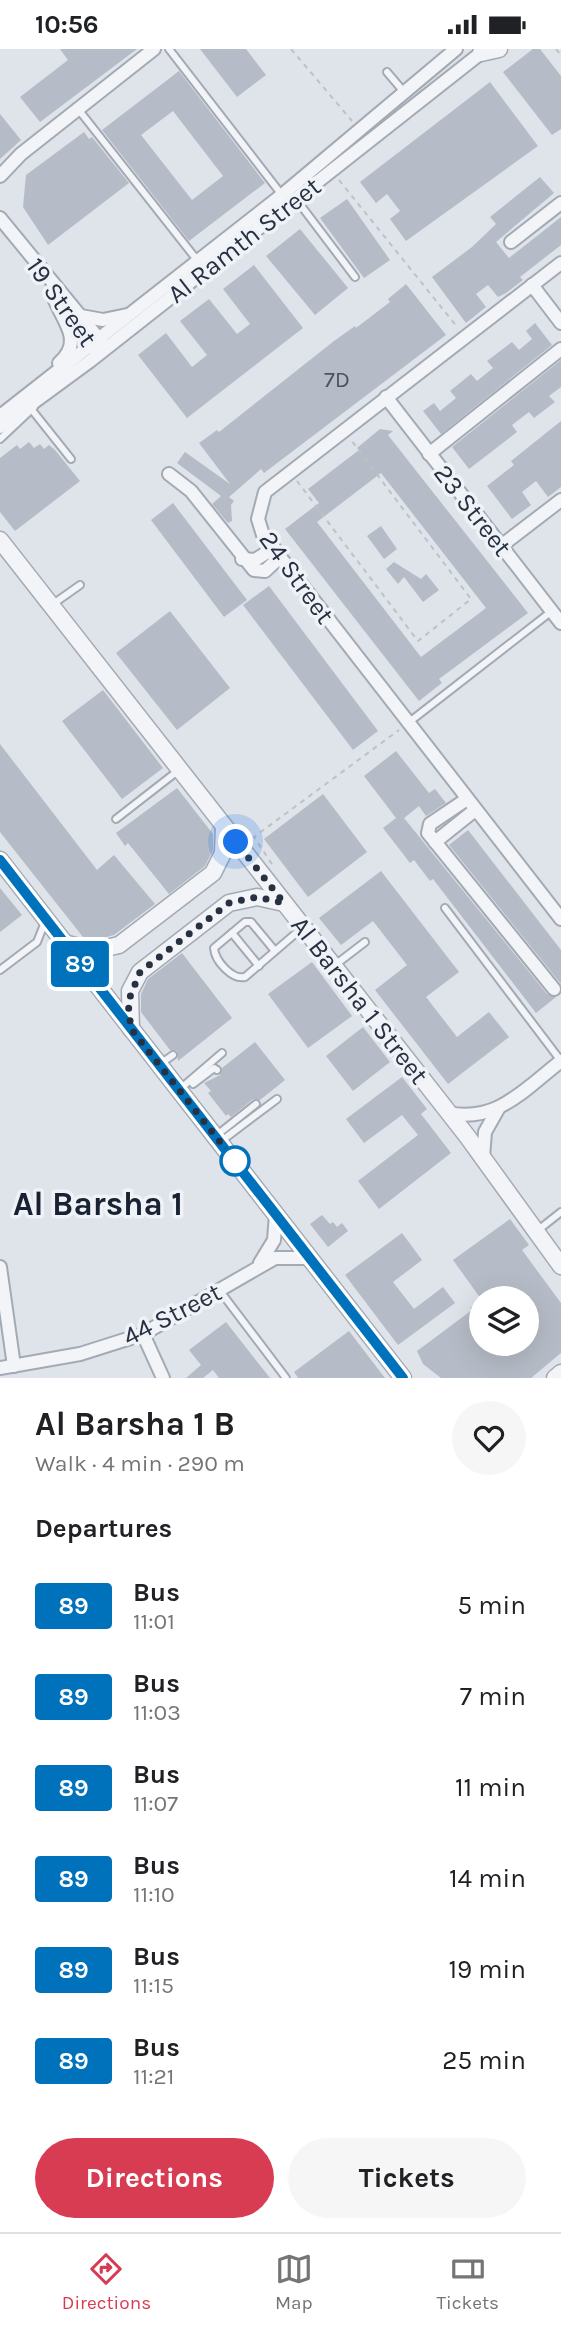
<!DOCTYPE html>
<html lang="en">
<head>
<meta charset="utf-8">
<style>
	:root { --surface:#fff; --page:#f6f6f6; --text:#202124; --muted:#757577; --line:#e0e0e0; --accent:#d73c53 }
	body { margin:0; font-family:Karla,sans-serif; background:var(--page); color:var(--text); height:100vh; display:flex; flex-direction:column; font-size:26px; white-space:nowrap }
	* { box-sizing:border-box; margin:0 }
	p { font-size:23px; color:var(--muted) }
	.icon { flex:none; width:38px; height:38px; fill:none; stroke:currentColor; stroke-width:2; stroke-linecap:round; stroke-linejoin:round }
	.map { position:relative; height:1329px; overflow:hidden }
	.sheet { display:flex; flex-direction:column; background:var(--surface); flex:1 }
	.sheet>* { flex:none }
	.badge { padding:0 14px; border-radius:5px; font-size:24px; line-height:46px }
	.fabs { position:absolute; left:469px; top:1237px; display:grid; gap:14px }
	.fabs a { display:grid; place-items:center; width:70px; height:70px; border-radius:50%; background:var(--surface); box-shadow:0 7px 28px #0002; font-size:35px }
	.you { position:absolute; width:35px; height:35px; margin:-18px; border:5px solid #fff; border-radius:50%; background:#1a73e8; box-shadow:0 0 0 10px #1a73e833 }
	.map>.badge { position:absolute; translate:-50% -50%; box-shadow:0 0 0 4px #fff }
	h2 { padding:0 35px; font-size:26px; line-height:63px }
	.round { display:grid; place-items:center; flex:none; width:74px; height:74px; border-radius:37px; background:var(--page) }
	.summary { display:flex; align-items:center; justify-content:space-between; height:119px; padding:0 35px }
	h1 { font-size:33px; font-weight:700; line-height:52px }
	.primary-button { display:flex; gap:14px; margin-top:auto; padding:14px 35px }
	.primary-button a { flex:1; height:80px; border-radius:42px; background:var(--accent); color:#fff; font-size:28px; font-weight:700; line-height:80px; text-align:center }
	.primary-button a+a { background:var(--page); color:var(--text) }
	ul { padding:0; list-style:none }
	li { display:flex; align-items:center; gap:21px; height:91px; padding:0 35px }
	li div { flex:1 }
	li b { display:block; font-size:26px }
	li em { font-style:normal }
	li .badge { min-width:77px; font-weight:700; text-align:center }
	.status { display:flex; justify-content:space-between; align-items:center; height:49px; padding:0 35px; background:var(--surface); direction:ltr }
	.status svg { height:19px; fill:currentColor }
	.menu { display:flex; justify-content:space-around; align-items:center; height:98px; border-top:2px solid var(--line); background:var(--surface); font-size:19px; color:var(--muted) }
	.menu a { display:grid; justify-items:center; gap:4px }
	.menu .selected { color:var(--accent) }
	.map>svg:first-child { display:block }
	.building { fill:#b6bcc7; fill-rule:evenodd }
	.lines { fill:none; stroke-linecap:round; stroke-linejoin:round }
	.service-casing { stroke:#a4aab4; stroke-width:10 }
	.minor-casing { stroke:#a4aab4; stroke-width:16 }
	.tertiary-casing { stroke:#a4aab4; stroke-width:19 }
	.path { stroke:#bdc1c8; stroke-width:2; stroke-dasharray:5 5; stroke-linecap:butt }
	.service { stroke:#f2f4f7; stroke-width:6 }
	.minor { stroke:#f2f4f7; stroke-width:12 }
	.tertiary { stroke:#f2f4f7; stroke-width:16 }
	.line-casing { stroke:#fff; stroke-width:16 }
	.line { stroke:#0072bc; stroke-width:10 }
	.walk { stroke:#273142; stroke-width:7; stroke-dasharray:0 12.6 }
	.stop-dot { fill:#fff; stroke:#0072bc; stroke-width:3.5 }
	.labels { text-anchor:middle; stroke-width:7; stroke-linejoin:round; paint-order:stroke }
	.number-label { font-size:23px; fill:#4b5463 }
	.street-label { font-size:26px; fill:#273142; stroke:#eff2f7 }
	.district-label { font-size:33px; font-weight:bold; fill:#192233; stroke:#eff2f7 }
</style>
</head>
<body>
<div class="status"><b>10:56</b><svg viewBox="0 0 49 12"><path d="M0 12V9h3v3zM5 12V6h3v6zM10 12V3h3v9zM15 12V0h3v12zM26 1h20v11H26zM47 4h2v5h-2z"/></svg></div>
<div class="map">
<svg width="561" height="1329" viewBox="0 0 561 1329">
	<rect width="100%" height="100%" fill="#dfe3ea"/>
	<!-- building -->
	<g class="building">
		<polygon points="60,0 137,0 40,73 20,48 68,11"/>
		<polygon points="200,0 246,0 266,26 237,48"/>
		<polygon points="533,0 540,0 561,27 561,80 552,86 503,23"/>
		<path d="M179,22L265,134L189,192L102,81ZM173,62L223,127L192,151L141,86Z"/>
		<polygon points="490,33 538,97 406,192 390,170 400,162 387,145 376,154 360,133"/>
		<polygon points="0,65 21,91 0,110"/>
		<polygon points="84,83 89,90 92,88 129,134 48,196 23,158 26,126"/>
		<polygon points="540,128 554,144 496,193 509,209 561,168 561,196 520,228 523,231 506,244 498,248 488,236 476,245 486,258 466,274 432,228 472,198 496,175 490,168"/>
		<polygon points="347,150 390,211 364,229 320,169"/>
		<polygon points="300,180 348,239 315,266 266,207"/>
		<polygon points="254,216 303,279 187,369 138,306 166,284 192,318 207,306 180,272 209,250 237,285 250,275 223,240"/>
		<polygon points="406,235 446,286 264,424 261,420 229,448 234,452 231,456 232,472 228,474 212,455 221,447 177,414 185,403 230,435 199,394 217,381 219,383 334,292 355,277 356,279 390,253 388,250"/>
		<polygon points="535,274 552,296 441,385 423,362 434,354 440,362 456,349 450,342 471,325 477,332 493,319 487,312 512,293 519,301 532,290 526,282"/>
		<polygon points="561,311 561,338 549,347 555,353 534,369 529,363 512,376 517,383 469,420 452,398"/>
		<polygon points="561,372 561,438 548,448 536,432 522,443 531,456 512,470 487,437 514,416 511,412"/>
		<path d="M380,380L393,382L388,386L528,564L439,630L442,634L419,652L285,480L319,454L308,440L359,401L357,399ZM381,424L486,559L421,608L317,473Z"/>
		<polygon points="29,393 34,399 40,395 44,400 49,396 55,401 80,432 15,482 0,463 0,409 17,396 20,400"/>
		<polygon points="173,454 247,551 224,568 151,471"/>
		<polygon points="381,477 397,500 384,510 367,487"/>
		<polygon points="394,513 421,530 426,525 439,541 423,553 404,528 398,535 386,520"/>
		<polygon points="269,537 378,682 353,701 243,556"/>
		<polygon points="170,562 230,639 177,681 116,604"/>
		<polygon points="103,641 163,719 122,750 62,672"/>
		<polygon points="0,695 97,821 114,806 155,855 114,886 95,891 83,888 0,783"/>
		<polygon points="396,702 429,744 435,740 446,754 426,767 419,757 404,769 547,945 556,948 536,964 433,830 430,832 414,811 410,814 383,779 396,769 364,727"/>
		<polygon points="177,739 213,785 213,801 205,817 169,845 128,794 125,797 116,784"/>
		<polygon points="323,745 367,803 308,848 264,790"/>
		<polygon points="468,781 561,901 561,935 449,796"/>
		<polygon points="381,822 459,923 426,948 457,988 489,963 509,988 448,1035 375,941 407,916 373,872 341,896 319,869"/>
		<polygon points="0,839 22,866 0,883"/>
		<polygon points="182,904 232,969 178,1012 177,1002 170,1001 141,963 141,945 148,930"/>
		<polygon points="312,913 352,967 308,999 268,945"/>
		<polygon points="363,978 390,1013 353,1042 326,1007"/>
		<polygon points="255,993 285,1031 260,1051 253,1050 231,1068 228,1065 226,1067 208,1044 211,1042 204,1034 220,1026 222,1019"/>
		<polygon points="402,1028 427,1060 421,1065 451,1104 379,1160 358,1132 418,1086 402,1066 364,1094 346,1070"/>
		<polygon points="322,1166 330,1175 333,1173 337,1178 342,1174 348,1182 328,1198 310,1175"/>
		<polygon points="510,1170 529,1196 522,1201 561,1254 561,1304 531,1329 441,1329 423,1315 417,1302 472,1261 470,1259 481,1251 481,1295 527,1295 527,1250 481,1250 453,1211"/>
		<polygon points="402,1184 422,1211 393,1233 414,1260 443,1238 455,1254 398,1296 345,1226"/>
		<polygon points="226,1273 270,1329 219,1329 213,1321 203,1329 186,1329 201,1316 189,1301"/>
		<polygon points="349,1282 385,1329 298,1329 294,1323"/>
	</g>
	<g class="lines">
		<defs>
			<g id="service">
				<polyline points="169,0 282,146"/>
				<polyline points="387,23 404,43"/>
				<polyline points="78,60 197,211"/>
				<polyline points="296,150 355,228"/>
				<polyline points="32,361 71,410"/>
				<polyline points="0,390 34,358"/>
				<polyline points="53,555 80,536"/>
				<polyline points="408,674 552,562"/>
				<polyline points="116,770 179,721"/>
				<polyline points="445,859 561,1012"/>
				<polyline points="232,884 259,917"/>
				<path d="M275,902L251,873H245L214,899C215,912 232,931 245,928L302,879"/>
				<polyline points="335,916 365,893"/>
				<polyline points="0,921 37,893 45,873"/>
				<polyline points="160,1015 173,1006"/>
				<polyline points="193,1035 214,1019 217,1021"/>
				<polyline points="180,1040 222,1004"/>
				<polyline points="217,1086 256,1055"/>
				<polyline points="220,1093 277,1050"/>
				<polyline points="537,1182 561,1163"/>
				<polyline points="220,1242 286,1329"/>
			</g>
			<g id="minor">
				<polyline points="0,127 21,105 154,0"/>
				<polyline points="0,169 104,296"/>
				<polyline points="511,193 561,154"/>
				<polyline points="561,214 265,443 258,470 263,486 561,870"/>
				<polyline points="532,236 561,274"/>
				<path d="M52,243C58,268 87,290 59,314"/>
				<polyline points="64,259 95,301"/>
				<polyline points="81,267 103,271 127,266"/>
				<polyline points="386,348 561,574"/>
				<polyline points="0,367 282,146 456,0"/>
				<polyline points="0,378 90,312 486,0"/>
				<polyline points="429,405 561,300"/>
				<polyline points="169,425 191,442 254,521 265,522 280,508"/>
				<polyline points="501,497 561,451"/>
				<polyline points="242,510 255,511 274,499"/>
				<polyline points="467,750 430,775 428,784 554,940"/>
				<polyline points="435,793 475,761"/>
				<path d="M448,1064C497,1074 525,1040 561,1012"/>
				<polyline points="483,1108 485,1083 498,1060"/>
				<polyline points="260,1214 274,1191 276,1165"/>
				<polyline points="0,1218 14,1317"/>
				<polyline points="143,1285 163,1329"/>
				<polyline points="0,1319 80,1305 143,1285 275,1209 311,1209"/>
			</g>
			<g id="tertiary">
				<polyline points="481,4 499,0"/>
				<polyline points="0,491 467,1087 561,1217"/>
				<polyline points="0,811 403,1329"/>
				<polyline points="64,894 93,902 119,896 213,824 223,804 224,777"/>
				<polyline points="131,980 130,942 140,923 229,854 257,848 284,854"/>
				<polyline points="555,1329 561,1324"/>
			</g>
		</defs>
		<!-- service casing -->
		<use href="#service" class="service-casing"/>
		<!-- minor casing -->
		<use href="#minor" class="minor-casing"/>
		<!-- tertiary casing -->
		<use href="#tertiary" class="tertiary-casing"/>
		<!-- path -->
		<g class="path">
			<polyline points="291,0 352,72"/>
			<polyline points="556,0 561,6"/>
			<polyline points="339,131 458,279"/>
			<polyline points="297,432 418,592 471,550 351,391"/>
			<polyline points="272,815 254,788 399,681"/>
		</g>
		<!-- service -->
		<use href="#service" class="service"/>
		<!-- minor -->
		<use href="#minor" class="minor"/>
		<!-- tertiary -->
		<use href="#tertiary" class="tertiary"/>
	</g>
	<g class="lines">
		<defs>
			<polyline id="line" points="0,811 403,1329"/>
		</defs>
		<!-- line casing -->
		<use href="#line" class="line-casing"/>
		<!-- line -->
		<use href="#line" class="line"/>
		<!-- walk -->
		<polyline class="walk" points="235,1112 131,980 128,953 140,923 229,854 257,848 284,854 236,793"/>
	</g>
	<!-- markers -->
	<circle class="stop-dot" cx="235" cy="1112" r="14"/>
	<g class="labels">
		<!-- number labels -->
		<g class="number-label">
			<text x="337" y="338">7D</text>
		</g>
		<!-- street labels -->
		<g class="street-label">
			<text transform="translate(244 191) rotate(-38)" y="9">Al Ramth Street</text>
			<text transform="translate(62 253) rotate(55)" y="9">19 Street</text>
			<text transform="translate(473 461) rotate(52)" y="9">23 Street</text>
			<text transform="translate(297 528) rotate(54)" y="9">24 Street</text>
			<text transform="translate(360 951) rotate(52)" y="9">Al Barsha 1 Street</text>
			<text transform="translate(172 1265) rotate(-27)" y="9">44 Street</text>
		</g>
		<!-- district labels -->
		<g class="district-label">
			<text x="98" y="1166">Al Barsha 1</text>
		</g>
	</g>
</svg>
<div class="fabs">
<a><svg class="icon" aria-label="layers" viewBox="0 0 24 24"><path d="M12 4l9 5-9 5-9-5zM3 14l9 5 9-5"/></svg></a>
</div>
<div class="you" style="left:236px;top:793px"></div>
<b class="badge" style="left:80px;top:915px;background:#0072bc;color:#fff">89</b>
</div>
<section class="sheet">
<div class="summary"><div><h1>Al Barsha 1 B</h1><p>Walk · 4 min · 290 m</p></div><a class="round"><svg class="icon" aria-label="heart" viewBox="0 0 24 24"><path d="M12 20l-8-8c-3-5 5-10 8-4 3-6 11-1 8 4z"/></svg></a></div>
<h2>Departures</h2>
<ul>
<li><span class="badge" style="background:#0072bc;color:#fff">89</span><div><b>Bus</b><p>11:01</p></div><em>5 min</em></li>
<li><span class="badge" style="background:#0072bc;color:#fff">89</span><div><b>Bus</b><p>11:03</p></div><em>7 min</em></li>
<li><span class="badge" style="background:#0072bc;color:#fff">89</span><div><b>Bus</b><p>11:07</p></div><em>11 min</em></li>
<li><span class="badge" style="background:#0072bc;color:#fff">89</span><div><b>Bus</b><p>11:10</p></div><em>14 min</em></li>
<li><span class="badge" style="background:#0072bc;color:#fff">89</span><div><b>Bus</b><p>11:15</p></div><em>19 min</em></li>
<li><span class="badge" style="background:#0072bc;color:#fff">89</span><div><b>Bus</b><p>11:21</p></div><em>25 min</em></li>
</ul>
<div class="primary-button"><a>Directions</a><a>Tickets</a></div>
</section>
<nav class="menu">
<a class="selected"><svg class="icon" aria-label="directions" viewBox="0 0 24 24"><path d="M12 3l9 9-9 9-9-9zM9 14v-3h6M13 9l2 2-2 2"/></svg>Directions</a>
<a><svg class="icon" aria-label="map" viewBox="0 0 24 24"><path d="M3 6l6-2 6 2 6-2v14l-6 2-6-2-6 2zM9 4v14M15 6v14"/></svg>Map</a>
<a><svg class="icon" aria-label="tickets" viewBox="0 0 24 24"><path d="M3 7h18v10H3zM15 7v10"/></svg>Tickets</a>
</nav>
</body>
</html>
